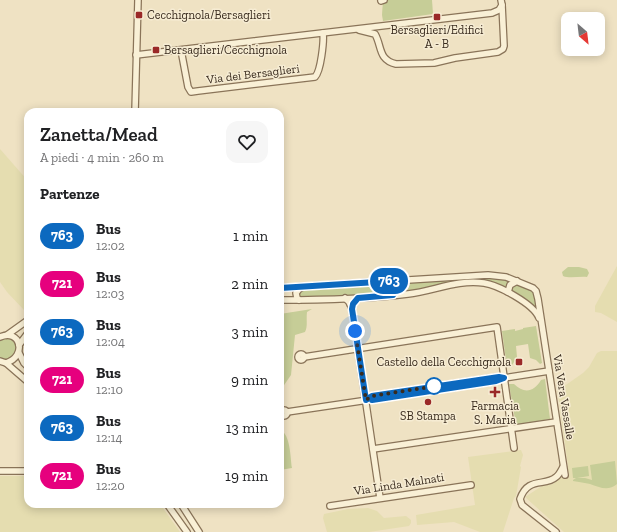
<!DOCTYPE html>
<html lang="it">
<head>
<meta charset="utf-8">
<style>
	:root { --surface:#fff; --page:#f6f6f6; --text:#202124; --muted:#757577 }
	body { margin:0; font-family:"Zilla Slab",serif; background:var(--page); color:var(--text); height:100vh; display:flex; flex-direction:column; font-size:15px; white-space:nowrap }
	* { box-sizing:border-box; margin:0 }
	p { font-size:13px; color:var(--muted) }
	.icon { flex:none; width:22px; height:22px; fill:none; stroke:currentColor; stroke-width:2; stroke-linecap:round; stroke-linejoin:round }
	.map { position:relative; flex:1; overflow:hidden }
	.drawer { position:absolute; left:24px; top:108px; width:260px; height:400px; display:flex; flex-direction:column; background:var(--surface); border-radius:12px; box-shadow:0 2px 10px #0003 }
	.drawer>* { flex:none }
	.badge { padding:0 8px; border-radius:13px; font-size:14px; line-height:26px }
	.needle { width:26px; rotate:152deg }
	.controls { position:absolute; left:561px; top:12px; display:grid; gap:8px }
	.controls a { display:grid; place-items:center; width:44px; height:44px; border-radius:8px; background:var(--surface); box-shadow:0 2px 10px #0003; font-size:20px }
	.you { position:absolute; width:20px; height:20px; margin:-10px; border:3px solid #fff; border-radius:50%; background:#1a73e8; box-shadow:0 0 0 6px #1a73e833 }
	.map>.badge { position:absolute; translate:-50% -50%; box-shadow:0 0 0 2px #fff }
	h2 { padding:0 16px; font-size:15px; line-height:36px }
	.round { display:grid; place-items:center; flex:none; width:42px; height:42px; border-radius:12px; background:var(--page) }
	.headline { display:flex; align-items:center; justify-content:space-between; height:68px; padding:0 16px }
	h1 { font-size:19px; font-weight:600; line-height:30px }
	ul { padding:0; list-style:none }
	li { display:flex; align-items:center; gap:12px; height:48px; padding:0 16px }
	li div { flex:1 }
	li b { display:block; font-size:15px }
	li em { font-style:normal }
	li .badge { min-width:44px; font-weight:700; text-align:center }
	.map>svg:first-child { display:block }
	.farmland { fill:#e5ddb0 }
	.green { fill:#c6cd97 }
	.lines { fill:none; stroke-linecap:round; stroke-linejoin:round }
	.minor-casing { stroke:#8a7459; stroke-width:8 }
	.minor { stroke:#f9f0d6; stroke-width:5.5 }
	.line-casing { stroke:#fff; stroke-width:9 }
	.line { stroke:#0c69bf; stroke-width:6 }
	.walk { stroke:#392b1e; stroke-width:4; stroke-dasharray:0 7.2 }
	.poi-dot { fill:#9a2928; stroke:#f6ecd3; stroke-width:1.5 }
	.stop-dot { fill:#fff; stroke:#0c69bf; stroke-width:2 }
	.labels { text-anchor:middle; stroke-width:3; stroke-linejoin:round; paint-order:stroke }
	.poi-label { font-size:12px; fill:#392b1e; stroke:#f6ecd3 }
	.street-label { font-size:12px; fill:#392b1e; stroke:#f6ecd3 }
</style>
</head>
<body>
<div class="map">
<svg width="617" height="532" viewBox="0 0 617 532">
	<rect width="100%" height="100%" fill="#efe2c3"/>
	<!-- farmland -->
	<g class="farmland">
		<polygon points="0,149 28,181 28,307 24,310 7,292 0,282"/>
		<polygon points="617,266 617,322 601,313 595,312 595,306"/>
		<polygon points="601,351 617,351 617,532 564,532 525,497 542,486 553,484 568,466 557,387 563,387 583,373 589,367 597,353"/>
		<polygon points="521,450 523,455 520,466 521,467 516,496 514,498 503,532 480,532 454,522 417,525 416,515 475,505 468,457"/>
		<polygon points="0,476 28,476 28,504 160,504 180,532 0,532"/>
		<polygon points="368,508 377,511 384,518 406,516 411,520 411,523 409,526 369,532 327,532 323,518 324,514 348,509"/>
	</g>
	<!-- green -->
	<g class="green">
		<polygon points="383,0 432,0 433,14 383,21 382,15"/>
		<path d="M568,267H579L587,269L589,273L587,277C579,276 570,279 563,276L562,272Z"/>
		<polygon points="491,277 511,281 507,284 506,288 484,281 398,293 400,289 398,283"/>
		<polygon points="387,283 391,284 393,286 393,290 391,292 362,294 357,296 299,298 297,293 300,291"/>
		<polygon points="516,285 533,291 535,294 536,309 513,293 512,291 512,287"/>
		<path d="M312,309L307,312C306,320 308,326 305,332L295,335L291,375L280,391V314Z"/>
		<polygon points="536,326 542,363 540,364 536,360 530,358 528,344 516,346 517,357 511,367 507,367 502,331 515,329 515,331 523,329 523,328"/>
		<path d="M6,338C16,340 18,347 14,356L6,360L0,358V340Z"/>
		<path d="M545,379L550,419L516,425L509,384H514C524,394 534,392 541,380Z"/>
		<path d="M280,429C291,436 290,456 292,468L280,470Z"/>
		<path d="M615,461L617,484C608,492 599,487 590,484C585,483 579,482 573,481V480L576,478H573L572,468L588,466L589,476L577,478H585L592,480L590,465Z"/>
	</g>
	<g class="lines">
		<defs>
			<g id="minor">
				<polyline points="381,1 384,0"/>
				<path d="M359,30L375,34C382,46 378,60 396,64L434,63L455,58L498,52L503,49L504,46L502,5"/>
				<path d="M181,50L188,87L191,92L198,91L315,77C321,71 324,41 323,33"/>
				<polyline points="136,55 492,13 499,10 502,5 501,0"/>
				<polyline points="135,112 138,0"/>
				<polyline points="393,281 397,289 393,295"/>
				<polyline points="280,288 488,275 506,277 533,288 536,291 538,299 565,475"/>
				<polyline points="508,292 510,285 517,281"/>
				<polyline points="345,298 349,302 352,309 380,498"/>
				<path d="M280,300C323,300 366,299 408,294C434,291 458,279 484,283C498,285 534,304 539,318"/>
				<polyline points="299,300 297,298 296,293 299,289 303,287"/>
				<polyline points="7,335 28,320"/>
				<path d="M0,337C20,328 28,356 6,363L0,361"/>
				<polyline points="19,345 28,333"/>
				<polyline points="19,353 24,363 28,367"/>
				<circle cx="301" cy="357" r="3"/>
				<polyline points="304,357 497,327 514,448"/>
				<polyline points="6,363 28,382"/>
				<polyline points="366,400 372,396 499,377 504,378"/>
				<circle cx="284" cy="413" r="3"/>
				<polyline points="287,412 496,381 504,378 549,371"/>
				<polyline points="373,449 556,422"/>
				<polyline points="0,471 28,471"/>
				<polyline points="167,504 187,532"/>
				<polyline points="181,504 199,532"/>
				<polyline points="330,506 471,485"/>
				<path d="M556,532L522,505L520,499C528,476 545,487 556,477C559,475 561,471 563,467"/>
			</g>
		</defs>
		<!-- minor casing -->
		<use href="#minor" class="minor-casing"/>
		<!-- minor -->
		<use href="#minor" class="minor"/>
	</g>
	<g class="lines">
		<defs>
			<polyline id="line" points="280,288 393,281 397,289 393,295 358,298 353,304 352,309 366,400 372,396 499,377 504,378 496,381 372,400"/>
		</defs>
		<!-- line casing -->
		<use href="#line" class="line-casing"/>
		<!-- line -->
		<use href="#line" class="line"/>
		<!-- walk -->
		<polyline class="walk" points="355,331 366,400 372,396 436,386 434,386"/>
	</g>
	<!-- markers -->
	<g class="poi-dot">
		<rect x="135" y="11" width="8" height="8" rx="2"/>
		<rect x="433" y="13" width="8" height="8" rx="2"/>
		<rect x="152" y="46" width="8" height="8" rx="2"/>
		<rect x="515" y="358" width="8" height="8" rx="2"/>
		<path d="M493 386h4v4h4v4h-4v4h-4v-4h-4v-4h4z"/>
		<circle cx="428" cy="402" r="4"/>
	</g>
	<circle class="stop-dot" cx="434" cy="386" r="8"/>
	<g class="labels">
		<!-- poi labels -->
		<g class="poi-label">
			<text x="147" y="19" text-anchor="start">Cecchignola/Bersaglieri</text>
			<text x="437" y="34">Bersaglieri/Edifici<tspan x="437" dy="14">A - B</tspan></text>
			<text x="164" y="54" text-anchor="start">Bersaglieri/Cecchignola</text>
			<text x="511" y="366" text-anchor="end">Castello della Cecchignola</text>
			<text x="495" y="410">Farmacia<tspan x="495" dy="14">S. Maria</tspan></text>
			<text x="428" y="420">SB Stampa</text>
		</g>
		<!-- street labels -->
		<g class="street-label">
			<text transform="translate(253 74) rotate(-7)" y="4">Via dei Bersaglieri</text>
			<text transform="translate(564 397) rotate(81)" y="4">Via Vera Vassalle</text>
			<text transform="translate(399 484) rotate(-9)" y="4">Via Linda Malnati</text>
		</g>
	</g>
</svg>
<div class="controls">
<a><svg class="needle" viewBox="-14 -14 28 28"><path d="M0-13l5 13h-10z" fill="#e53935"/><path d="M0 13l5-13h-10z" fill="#757577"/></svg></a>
</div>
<div class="you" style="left:355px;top:331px"></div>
<b class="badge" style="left:389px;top:281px;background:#0c69bf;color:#fff">763</b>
<section class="drawer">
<div class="headline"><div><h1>Zanetta/Mead</h1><p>A piedi · 4 min · 260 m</p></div><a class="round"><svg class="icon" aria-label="heart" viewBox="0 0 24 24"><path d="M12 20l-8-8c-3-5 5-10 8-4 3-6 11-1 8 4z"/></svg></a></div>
<h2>Partenze</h2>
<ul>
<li><span class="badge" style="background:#0c69bf;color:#fff">763</span><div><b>Bus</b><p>12:02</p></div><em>1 min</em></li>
<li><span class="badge" style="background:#e6007e;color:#fff">721</span><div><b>Bus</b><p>12:03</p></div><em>2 min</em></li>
<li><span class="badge" style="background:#0c69bf;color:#fff">763</span><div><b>Bus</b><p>12:04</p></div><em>3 min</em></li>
<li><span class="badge" style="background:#e6007e;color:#fff">721</span><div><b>Bus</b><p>12:10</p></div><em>9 min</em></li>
<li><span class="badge" style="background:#0c69bf;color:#fff">763</span><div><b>Bus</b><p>12:14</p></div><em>13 min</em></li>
<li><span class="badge" style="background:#e6007e;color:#fff">721</span><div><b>Bus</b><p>12:20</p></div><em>19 min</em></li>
</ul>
</section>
</div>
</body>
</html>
